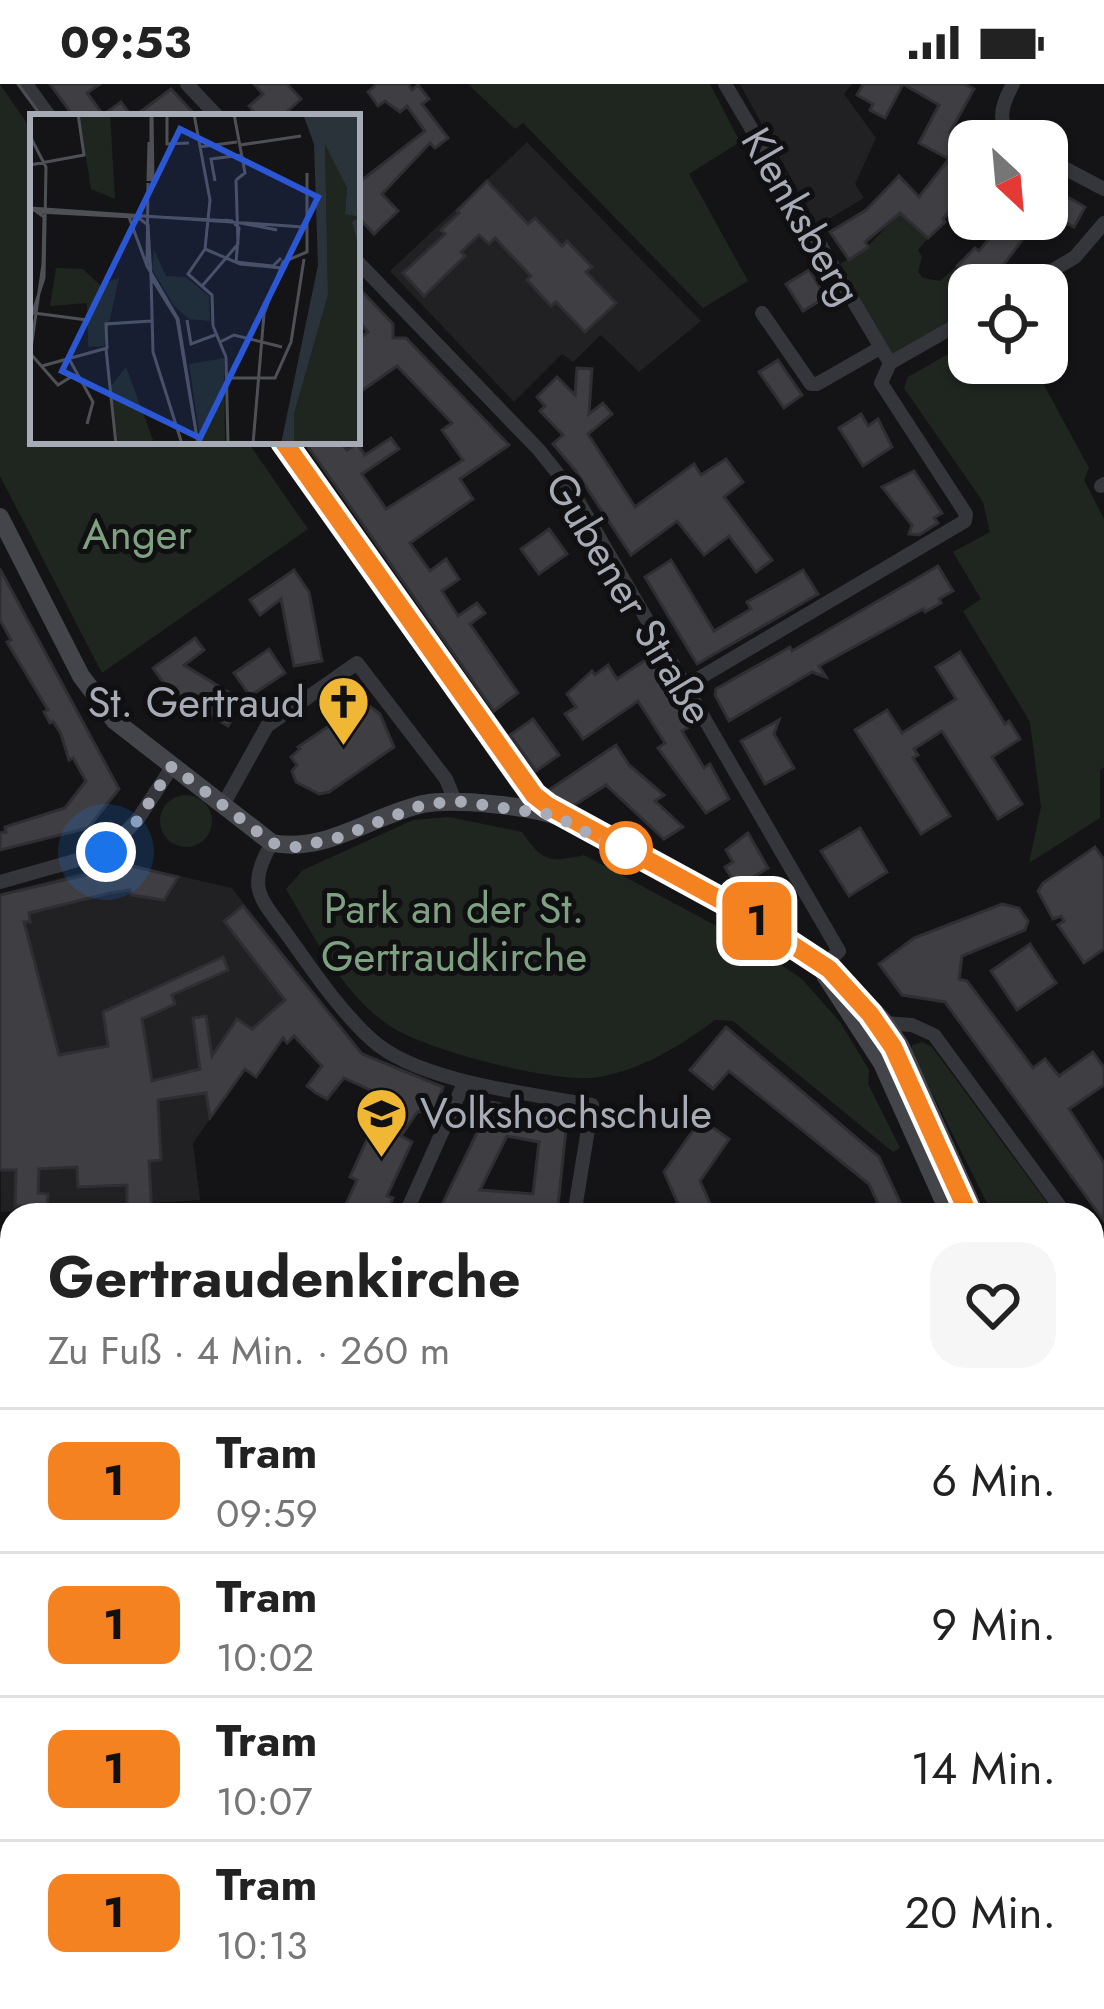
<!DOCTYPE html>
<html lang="de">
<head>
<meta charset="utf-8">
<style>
	:root { --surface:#fff; --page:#f6f6f6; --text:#222; --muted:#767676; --line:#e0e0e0 }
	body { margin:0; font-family:Jost,sans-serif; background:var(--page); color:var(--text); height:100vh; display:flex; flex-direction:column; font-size:45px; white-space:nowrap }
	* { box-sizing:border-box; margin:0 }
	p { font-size:39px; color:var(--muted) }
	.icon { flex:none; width:66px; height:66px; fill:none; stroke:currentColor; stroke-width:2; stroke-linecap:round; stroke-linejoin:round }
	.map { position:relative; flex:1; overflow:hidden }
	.details { position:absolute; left:0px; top:1119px; width:1104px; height:807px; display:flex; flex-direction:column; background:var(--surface); border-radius:36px 36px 0 0; box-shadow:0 3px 9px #0004 }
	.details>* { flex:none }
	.badge { padding:0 24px; border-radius:18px; font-size:42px; line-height:78px }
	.needle { width:78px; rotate:154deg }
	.tools { position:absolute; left:948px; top:36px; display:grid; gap:24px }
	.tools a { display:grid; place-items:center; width:120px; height:120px; border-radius:24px; background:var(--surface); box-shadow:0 3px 9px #0004; font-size:60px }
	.you { position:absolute; width:60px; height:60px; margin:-30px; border:9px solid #fff; border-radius:50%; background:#1a73e8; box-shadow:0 0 0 18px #1a73e833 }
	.map>.badge { position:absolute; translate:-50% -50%; box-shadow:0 0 0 6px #fff }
	.round { display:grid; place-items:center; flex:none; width:126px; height:126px; border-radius:36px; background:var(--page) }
	.head { display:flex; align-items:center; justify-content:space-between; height:204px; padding:0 48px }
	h1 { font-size:57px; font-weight:700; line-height:90px }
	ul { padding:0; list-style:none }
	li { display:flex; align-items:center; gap:36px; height:144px; padding:0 48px; border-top:3px solid var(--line) }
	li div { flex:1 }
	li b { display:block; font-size:45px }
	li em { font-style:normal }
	li .badge { min-width:132px; font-weight:700; text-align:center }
	.status { display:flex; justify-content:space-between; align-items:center; height:84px; padding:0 60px; background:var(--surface); direction:ltr }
	.status svg { height:33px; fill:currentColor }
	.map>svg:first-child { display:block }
	.built { fill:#212023 }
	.green { fill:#1f2620 }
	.building { fill:#3f3f43; stroke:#2f2e32; stroke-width:3; fill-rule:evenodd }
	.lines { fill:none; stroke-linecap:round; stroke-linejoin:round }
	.street { stroke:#35363b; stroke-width:14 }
	.secondary { stroke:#44454b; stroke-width:18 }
	.tram { stroke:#4b4c52; stroke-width:3 }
	.line-casing { stroke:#fff; stroke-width:27 }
	.line { stroke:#f58220; stroke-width:18 }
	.walk { stroke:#a6abb6; stroke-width:12; stroke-dasharray:0 21.6 }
	.stop-dot { fill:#fff; stroke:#f58220; stroke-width:6 }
	.labels { text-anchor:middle; stroke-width:10; stroke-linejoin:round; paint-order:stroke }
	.street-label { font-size:42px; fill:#a6abb6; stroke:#100f11 }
	.park-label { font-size:42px; fill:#7ea181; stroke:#100f11 }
	.poi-label { font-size:42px; fill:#a6abb6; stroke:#100f11; text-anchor:end }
	.inset-road { fill:none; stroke:#4e5056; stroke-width:3 }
	.view { fill:#2b57d5; fill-opacity:0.15; stroke:#2b57d5; stroke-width:6 }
	.inset-edge { fill:none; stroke:#a6abb6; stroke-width:6 }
</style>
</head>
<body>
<div class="status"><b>09:53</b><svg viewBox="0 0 49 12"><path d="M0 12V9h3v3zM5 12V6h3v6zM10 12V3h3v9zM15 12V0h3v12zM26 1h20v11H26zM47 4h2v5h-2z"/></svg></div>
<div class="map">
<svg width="1104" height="1925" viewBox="0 0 1104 1925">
	<rect width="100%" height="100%" fill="#141416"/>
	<!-- built -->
	<g class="built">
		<polygon points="740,0 852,0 844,10 876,54 855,100 864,114 817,142"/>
		<polygon points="527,58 701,237 639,288 601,251 573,278 562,270 514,318 390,187"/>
		<polygon points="127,780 232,804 315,910 266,955 193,1059 200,1116 1,1128 0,810 102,783"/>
		<polygon points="295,1914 453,1914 459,1925 299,1925"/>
	</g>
	<!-- green -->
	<g class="green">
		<polygon points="0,0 33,48 33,357 247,357 308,445 102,589 0,392"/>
		<polygon points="468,0 710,0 740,58 689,90 748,197 703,224 523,39 515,45"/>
		<polygon points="900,129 928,154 918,166 922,173 918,188 923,194 940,197 957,182 976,201 969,201 969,227 891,273 836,183 868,162"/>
		<polygon points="969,258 969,279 1032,279 1089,384 1084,396 1104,435 1104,683 1100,686 1100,734 1029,779 1041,723 1030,638 963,527 981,515 953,468 990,448 983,418 904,304 908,293"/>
		<circle cx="186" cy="737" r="26"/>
		<path d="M449,733L522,748C543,778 549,779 584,771L750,860L802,895L840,938L869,986L868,1000L900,1064L893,1068L733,937L715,936C680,962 643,985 599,993C557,1001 431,967 393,944C345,914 314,853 286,805L303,786L413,736Z"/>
		<polygon points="922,958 932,963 1056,1131 993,1131 912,969 912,961"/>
	</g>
	<!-- building -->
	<g class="building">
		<polygon points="50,0 100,0 87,9 103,31 121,18 132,33 74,33"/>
		<polygon points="254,0 287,0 301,15 281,33 258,33 249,22 263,10"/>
		<polygon points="377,0 408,0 412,6 418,1 429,15 422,20 448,54 435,64 430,59 382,110 398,127 374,150 357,132 357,100 425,47 407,22 400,28 385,17 378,22 368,8"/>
		<polygon points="863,0 964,0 974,5 950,48 969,58 969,103 943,135 945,138 928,154 900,129 865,158 868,163 849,176 830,148 866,126 899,92 919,113 949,75 919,59 939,21 903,0 885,34 870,26 873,20 857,11"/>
		<polygon points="171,5 197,33 133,33 151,20"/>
		<polygon points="487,97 528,140 535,134 562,162 567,157 592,183 586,188 616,219 585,248 556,218 551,222 527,196 531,192 495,154 489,160 479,151 461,168 465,172 424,212 403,189 445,150 441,146 459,129 457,127"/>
		<polygon points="1047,101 1085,123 1074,143 1047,129"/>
		<polygon points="1005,135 1038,135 998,188 1003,193 995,201 976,201 957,182 975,164 979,167"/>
		<polygon points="809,186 826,213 803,227 786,200"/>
		<polygon points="357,202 393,240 393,254 406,254 509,361 460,395 473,415 410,459 430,487 446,475 459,495 442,507 458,532 477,519 485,529 470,540 518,609 494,627 304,357 340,357 347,366 357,360 365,371 391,354 399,365 362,390 386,425 463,376 442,346 452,339 397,282 357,310 357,256 368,248 357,235"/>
		<polygon points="778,276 802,311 784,324 759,288"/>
		<polygon points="577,284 592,285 589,330 603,319 612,330 588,350 635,423 694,380 701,391 726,375 743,398 724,413 772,476 756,488 729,452 704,471 677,437 631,471 575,386 553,360 563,351 540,327 545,322 537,313 557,293 575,311"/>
		<polygon points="861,330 868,342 878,335 892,363 863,382 839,344"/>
		<polygon points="914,387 942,429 934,434 938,439 919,451 909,450 912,441 882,403"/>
		<polygon points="549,445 567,470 539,490 521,465"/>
		<polygon points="671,476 714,547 751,525 747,518 803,486 818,510 697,580 645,493"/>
		<polygon points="938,482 953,507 939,515 941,519 925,528 923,525 819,582 826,593 812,588 729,637 715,611 716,605 790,563 792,567"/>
		<polygon points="0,485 119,705 88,744 0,766 0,749 6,748 5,743 65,724 86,697 73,674 69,676 61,650 53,637 50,639 44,628 48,626 7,558 11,556 0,536"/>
		<polygon points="294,486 309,508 322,577 294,582 281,515 260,531 250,516"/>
		<polygon points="195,554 204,566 184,581 243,617 228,642 168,605 153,584"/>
		<polygon points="269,565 285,589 250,612 234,589"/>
		<polygon points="960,568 1005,640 1009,637 1020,655 992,673 1022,720 998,735 942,647 914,665 918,671 913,674 950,732 921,750 855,646 887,626 902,649 956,615 936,583"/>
		<polygon points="650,573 689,643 682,647 704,684 710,680 729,715 706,729 658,664 665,659 638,617 583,655 565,630 576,623 567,610 592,587 595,591 608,581 617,595"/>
		<polygon points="364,618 380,630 394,663 329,708 319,710 296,698 292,687 297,681 291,673 300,665 298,663"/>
		<polygon points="533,635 559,671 536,687 510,651"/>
		<polygon points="779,636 774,650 794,684 765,700 741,657"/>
		<polygon points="616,661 629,681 664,711 655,717 683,743 664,755 606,701 573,722 557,718 549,706"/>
		<polygon points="860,744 887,788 849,812 821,767"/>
		<polygon points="748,749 768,784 737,803 725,783 733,778 726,766"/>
		<polygon points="1095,763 1104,776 1104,865 1084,879 1058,841 1064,837 1061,832 1053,835 1038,807 1043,799"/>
		<polygon points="128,781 178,793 164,816 131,811 130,806 110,809 29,829 30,838 24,838 59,971 108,962 103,928 223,873 228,886 172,911 175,920 142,935 152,997 200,985 193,934 206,932 212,972 237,935 252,945 285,916 224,837 243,822 362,970 443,1003 433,1032 418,1027 401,1052 412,1058 387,1112 393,1114 386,1131 341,1131 357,1096 350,1093 374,1040 387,1046 405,1022 344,994 327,1015 316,1009 307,1002 322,982 294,952 287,959 283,954 256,993 245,985 210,1034 206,1009 158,1016 161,1076 149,1077 152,1131 127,1131 127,1101 78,1103 77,1083 39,1085 38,1109 48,1110 47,1122 15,1122 16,1086 0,1086 0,811"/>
		<polygon points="1002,820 1019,824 1028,837 1025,846 962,872 959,895 967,897 1033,984 1045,975 1059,992 1093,968 1104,984 1104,1001 1069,1025 1104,1079 1104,1137 945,918 902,911 879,880 914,854"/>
		<polygon points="1030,860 1056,899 1017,926 991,887"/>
		<polygon points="726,943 879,1073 906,1131 854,1131 878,1119 869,1100 729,987 713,1005 690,986"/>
		<path d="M492,1018L567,1036L557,1131L472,1127L470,1131H437ZM507,1052L539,1058L533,1110L480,1106Z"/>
		<polygon points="701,1035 729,1055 700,1097 715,1131 683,1131 664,1088"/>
		<polygon points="12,1442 12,1669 0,1643 0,1447"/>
	</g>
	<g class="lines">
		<!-- street -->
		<g class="street">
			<polyline points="26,0 50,33"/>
			<polyline points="187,0 218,33"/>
			<polyline points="725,0 890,279"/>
			<path d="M1013,0C1001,22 995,40 1016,57"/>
			<polyline points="1047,75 1104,105"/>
			<polyline points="357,177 539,366 574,410 839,867 821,885"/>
			<polyline points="1028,201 1075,173 1104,139"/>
			<polyline points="762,229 811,300 817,300 880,264"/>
			<polyline points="277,357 517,699 550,728"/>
			<polyline points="1101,402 1104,400"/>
			<polyline points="686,602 965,437 966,430 881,299 890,279 969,234"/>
			<polyline points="223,721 267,642 357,579 446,695 455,717"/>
			<path d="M272,759C244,806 262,815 291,856C315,890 341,928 372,956C418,998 532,1010 592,1021L574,1131"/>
			<polyline points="0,798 106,768 138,735 172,683"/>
			<polyline points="885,939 912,941 934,951 1066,1131"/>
			<polyline points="405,1131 464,999"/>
			<polyline points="1092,1166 1104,1182"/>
			<polyline points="0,1336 12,1378"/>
			<polyline points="0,1425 12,1409"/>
			<polyline points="0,1677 12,1695"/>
			<polyline points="1092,1725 1093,1724"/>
			<polyline points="1092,1818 1104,1811"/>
			<polyline points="113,1914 116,1925"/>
			<polyline points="590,1914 598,1925"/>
			<polyline points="950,1914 958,1925"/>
			<polyline points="665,1925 682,1914"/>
			<polyline points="853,1925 866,1916 873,1925"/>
		</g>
		<!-- secondary -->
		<g class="secondary">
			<path d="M0,433L81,592L115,637L272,759C328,769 370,732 423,720C454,714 534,722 562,734L750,836L850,902L885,939L901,963L976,1131"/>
			<polyline points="825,891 882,979 950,1131"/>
			<polyline points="1092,1229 1104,1223"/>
			<polyline points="1092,1255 1104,1251"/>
			<polyline points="1092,1381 1104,1406"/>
			<polyline points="1092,1468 1103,1492"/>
		</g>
		<!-- tram -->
		<g class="tram">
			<polyline points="18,0 42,33"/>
			<path d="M270,357L477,650L530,717L540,727C642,782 790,845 863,934C908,990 932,1066 962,1131"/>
			<polyline points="1092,1249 1104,1243"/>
			<polyline points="1092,1407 1104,1434"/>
		</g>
	</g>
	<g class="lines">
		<defs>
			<polyline id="line" points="283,357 534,711 548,722 739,826 829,885 870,930 893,963 969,1131"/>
		</defs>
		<!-- line casing -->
		<use href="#line" class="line-casing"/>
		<!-- line -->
		<use href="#line" class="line"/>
		<!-- walk -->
		<polyline class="walk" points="106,768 139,735 172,682 272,759 296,763 337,754 422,721 455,717 554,731 629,771 626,764"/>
	</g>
	<!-- icons -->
	<defs>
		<symbol id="church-pin" viewBox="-11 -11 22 30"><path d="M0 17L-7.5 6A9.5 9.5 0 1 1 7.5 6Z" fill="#efb734" stroke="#100f11"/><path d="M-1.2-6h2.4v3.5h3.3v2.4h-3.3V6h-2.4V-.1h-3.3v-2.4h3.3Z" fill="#111"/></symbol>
		<symbol id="university-pin" viewBox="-11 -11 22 30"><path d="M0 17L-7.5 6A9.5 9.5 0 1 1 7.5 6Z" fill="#efb734" stroke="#100f11"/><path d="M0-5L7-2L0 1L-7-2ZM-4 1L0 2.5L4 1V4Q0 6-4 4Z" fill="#111"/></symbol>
	</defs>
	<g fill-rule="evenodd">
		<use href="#church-pin" x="314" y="588" width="59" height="81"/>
		<use href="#university-pin" x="352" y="1000" width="59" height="81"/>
	</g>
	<!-- markers -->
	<circle class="stop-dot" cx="626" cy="764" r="24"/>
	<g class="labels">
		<!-- street labels -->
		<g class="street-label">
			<text transform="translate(802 132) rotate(60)" y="15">Klenksberg</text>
			<text transform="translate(630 514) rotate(59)" y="15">Gubener Straße</text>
		</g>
		<!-- park labels -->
		<g class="park-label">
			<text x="137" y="465">Anger</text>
			<text x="454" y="839">Park an der St.<tspan x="454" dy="48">Gertraudkirche</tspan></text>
		</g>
		<!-- poi labels -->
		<g class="poi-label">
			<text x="305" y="633">St. Gertraud</text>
			<text x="420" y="1044" text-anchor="start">Volkshochschule</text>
		</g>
	</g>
	<!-- overview -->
	<g transform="translate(30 30)">
		<rect width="330" height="330" fill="#141416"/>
		<path d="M49,0H80L85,85L61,75ZM295,29L317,74L315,100L330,103V330H264V300L298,181ZM124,136L136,162L156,163L179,182L180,207L159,205L144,192L122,155ZM26,154L53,155L70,171L89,164L74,232L58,233L57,189L20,192ZM194,244L195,330H171L159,250ZM96,253L123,326L115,330H88L81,272Z" fill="#1f2620"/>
		<path d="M273,0H330V137L322,108L330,103L315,100L317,74L295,30L298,181L264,300V330H251L288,151L284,30Z" fill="#2b333a"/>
		<path class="inset-road" d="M121,0V67M122,0L123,67M137,0V30L159,29M164,0L180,86L175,135L158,160L182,181L183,212M204,0L215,59L206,66M0,22L16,53L14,164L0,207M210,31L271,22M169,33L207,28M0,51L54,41L48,0M118,67L119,28M185,67L181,45L212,41M118,69L117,152L148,205L168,330M0,94L273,113M0,96L202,107L209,114L206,148L243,152L251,144M8,98L103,103M106,102L118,111L121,163L147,205L168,330M99,103L117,152M195,106L247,116M175,135L210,150L252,154M121,163L123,238L152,330M173,171L208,130L206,66M4,199L57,206M157,206L161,230L185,221M183,212L196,243L198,330M190,228L204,221L252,233M76,235L86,330M0,239L28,271L44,261M0,242L13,150L14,103L3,95M38,243L63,288L57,310M12,252L77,234L76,210L121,207M197,264H245L261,228L274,145M223,330L234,200L253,148L277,138V59"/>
		<path class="view" d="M150,15L288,83L170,324L32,257Z"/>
		<rect width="330" height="330" class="inset-edge"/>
	</g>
</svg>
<div class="tools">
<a><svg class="needle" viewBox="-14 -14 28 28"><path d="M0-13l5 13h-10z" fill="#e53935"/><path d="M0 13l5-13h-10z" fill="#767676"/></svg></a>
<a><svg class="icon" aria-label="locate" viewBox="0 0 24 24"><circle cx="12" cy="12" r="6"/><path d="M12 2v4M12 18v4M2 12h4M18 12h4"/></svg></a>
</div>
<div class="you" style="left:106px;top:768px"></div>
<b class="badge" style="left:757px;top:837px;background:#f58220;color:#111">1</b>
<section class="details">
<div class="head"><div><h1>Gertraudenkirche</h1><p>Zu Fuß · 4 Min. · 260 m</p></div><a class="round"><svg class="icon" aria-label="heart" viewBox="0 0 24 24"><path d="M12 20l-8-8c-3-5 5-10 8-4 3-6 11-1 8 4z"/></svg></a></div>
<ul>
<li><span class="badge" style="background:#f58220;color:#111">1</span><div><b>Tram</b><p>09:59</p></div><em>6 Min.</em></li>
<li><span class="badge" style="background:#f58220;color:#111">1</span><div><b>Tram</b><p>10:02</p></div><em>9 Min.</em></li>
<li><span class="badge" style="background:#f58220;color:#111">1</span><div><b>Tram</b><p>10:07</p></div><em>14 Min.</em></li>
<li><span class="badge" style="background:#f58220;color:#111">1</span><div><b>Tram</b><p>10:13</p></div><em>20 Min.</em></li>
</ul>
</section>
</div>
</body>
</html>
